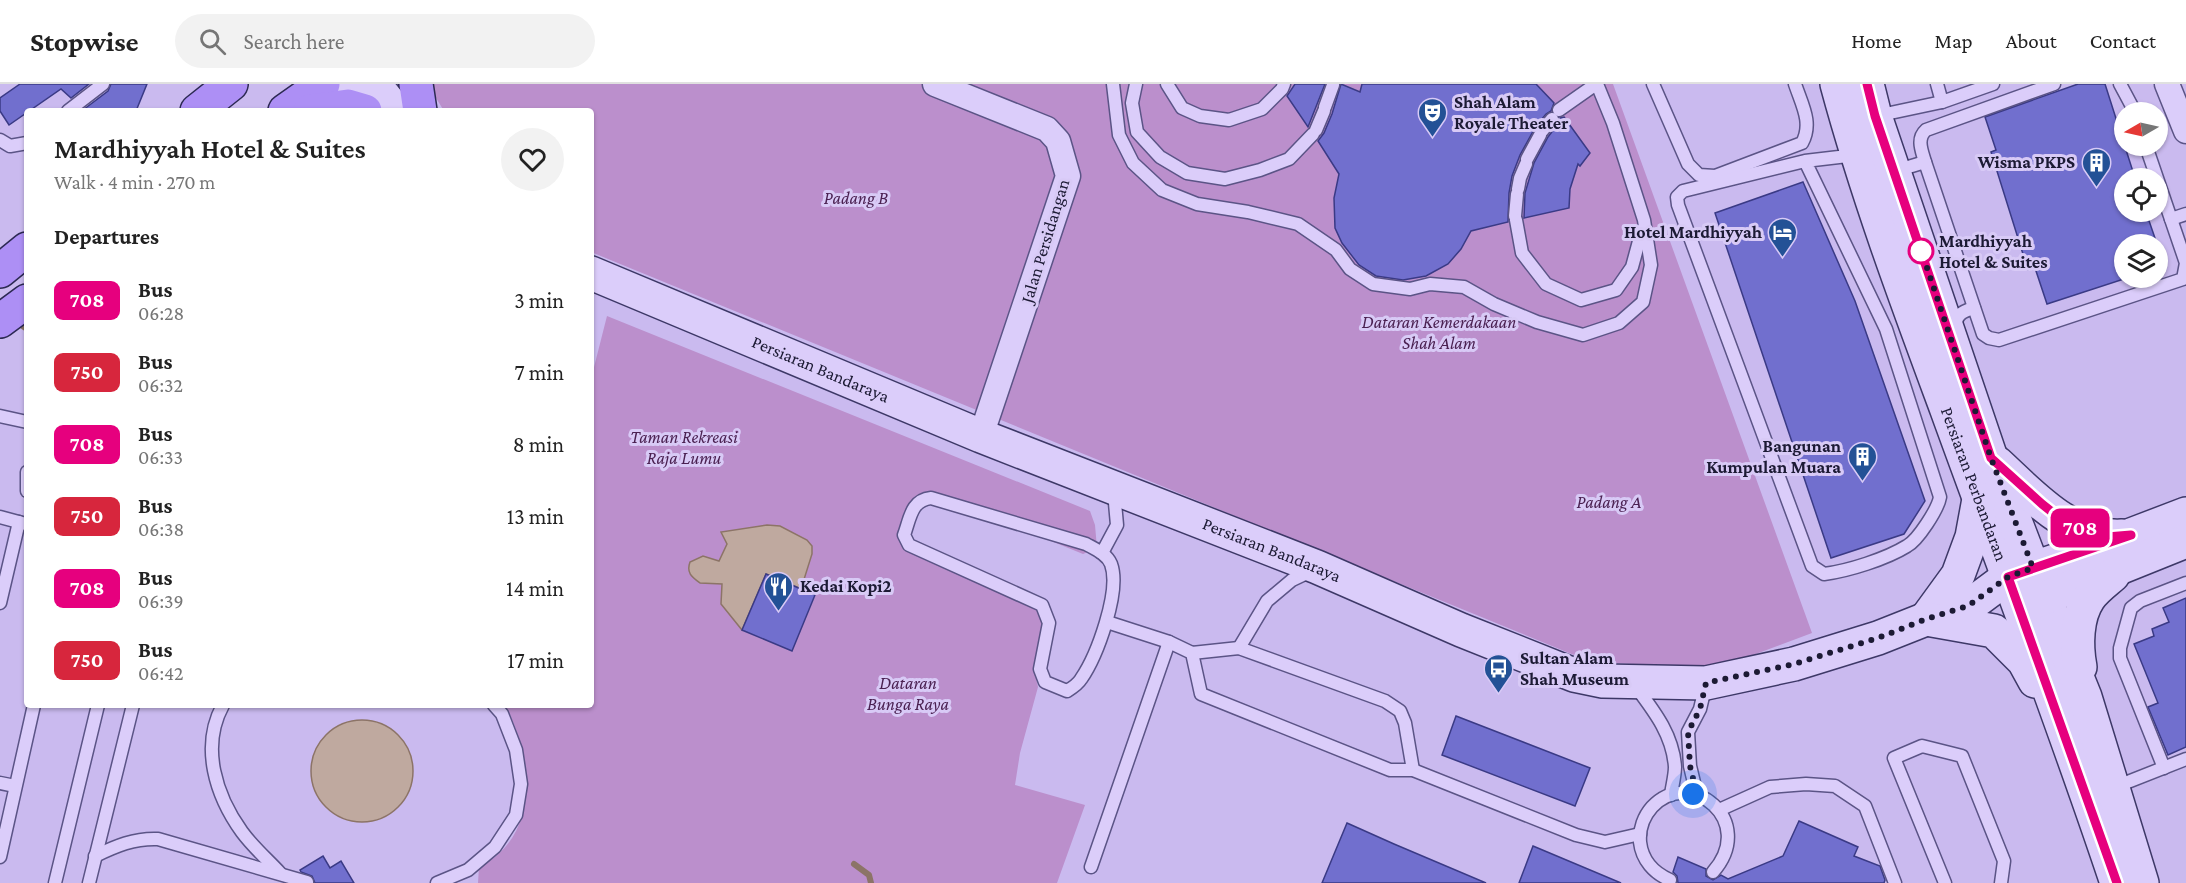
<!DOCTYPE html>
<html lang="en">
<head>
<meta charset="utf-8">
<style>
	:root { --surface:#fff; --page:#f2f2f2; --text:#222; --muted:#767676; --line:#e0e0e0 }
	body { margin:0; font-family:"Crimson Pro",serif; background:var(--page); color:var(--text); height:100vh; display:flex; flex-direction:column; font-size:22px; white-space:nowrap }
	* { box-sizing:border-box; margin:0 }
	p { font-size:20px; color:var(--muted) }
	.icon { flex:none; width:33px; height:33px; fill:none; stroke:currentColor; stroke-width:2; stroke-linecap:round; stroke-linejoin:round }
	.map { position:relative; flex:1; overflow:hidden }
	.panel { position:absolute; left:24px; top:24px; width:570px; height:600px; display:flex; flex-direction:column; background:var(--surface); border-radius:6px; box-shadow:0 2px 4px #0004 }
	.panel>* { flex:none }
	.badge { padding:0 12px; border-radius:9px; font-size:21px; line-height:39px }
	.needle { width:39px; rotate:261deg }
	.controls { position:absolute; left:2114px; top:18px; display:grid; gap:12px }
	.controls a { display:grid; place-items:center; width:54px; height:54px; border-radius:50%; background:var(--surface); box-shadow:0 2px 4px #0004; font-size:30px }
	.you { position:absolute; width:30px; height:30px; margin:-15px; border:4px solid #fff; border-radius:50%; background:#1a73e8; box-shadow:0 0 0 9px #1a73e833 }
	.map>.badge { position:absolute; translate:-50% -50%; box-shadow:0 0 0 3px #fff }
	h2 { padding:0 30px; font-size:22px; line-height:54px }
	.round { display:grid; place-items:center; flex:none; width:63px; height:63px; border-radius:32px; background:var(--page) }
	.head { display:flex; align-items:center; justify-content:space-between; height:102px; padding:0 30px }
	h1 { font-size:28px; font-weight:600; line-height:45px }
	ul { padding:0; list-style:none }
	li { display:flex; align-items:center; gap:18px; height:72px; padding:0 30px }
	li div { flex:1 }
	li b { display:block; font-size:22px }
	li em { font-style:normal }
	li .badge { min-width:66px; font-weight:700; text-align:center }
	header { display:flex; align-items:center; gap:36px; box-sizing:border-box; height:84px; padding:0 30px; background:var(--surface); border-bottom:2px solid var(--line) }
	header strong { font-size:28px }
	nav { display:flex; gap:33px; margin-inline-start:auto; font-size:21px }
	.search { width:420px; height:54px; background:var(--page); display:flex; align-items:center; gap:15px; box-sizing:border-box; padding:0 21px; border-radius:33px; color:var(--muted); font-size:22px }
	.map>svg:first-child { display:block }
	.green { fill:#bb8fcc; fill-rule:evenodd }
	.water { fill:#bfa99f; stroke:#8c7467; stroke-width:1.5 }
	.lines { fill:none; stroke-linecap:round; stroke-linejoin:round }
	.stream { stroke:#8c7467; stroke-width:6 }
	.building { fill:#716fce; stroke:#3a3a85; stroke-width:1.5 }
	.service-casing { stroke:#5b5486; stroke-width:15 }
	.minor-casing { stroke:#5b5486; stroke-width:27 }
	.secondary-casing { stroke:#3d3867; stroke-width:36 }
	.primary-casing { stroke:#2c2953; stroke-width:36 }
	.service { stroke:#dbcdfa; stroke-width:12 }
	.minor { stroke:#dbcdfa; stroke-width:24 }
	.secondary { stroke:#dbcdfa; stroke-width:33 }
	.primary { stroke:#ad8ff5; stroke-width:33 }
	.line-casing { stroke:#fff; stroke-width:14 }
	.line { stroke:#e6007e; stroke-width:9 }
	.walk { stroke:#1c1a34; stroke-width:6; stroke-dasharray:0 10.8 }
	.stop-dot { fill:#fff; stroke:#e6007e; stroke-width:3 }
	.labels { text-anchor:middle; stroke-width:6; stroke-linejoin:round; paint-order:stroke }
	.poi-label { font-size:18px; font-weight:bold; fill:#1c1a34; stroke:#d8caf6; text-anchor:start }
	.park-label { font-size:18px; font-style:italic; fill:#4a2051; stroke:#d8caf6 }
	.street-label { font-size:18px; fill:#1c1a34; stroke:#d8caf6 }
	.stop-label { font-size:18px; font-weight:bold; fill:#1c1a34; stroke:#d8caf6; text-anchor:start }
</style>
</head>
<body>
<header>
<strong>Stopwise</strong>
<div class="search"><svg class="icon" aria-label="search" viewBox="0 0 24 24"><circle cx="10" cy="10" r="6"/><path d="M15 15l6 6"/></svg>Search here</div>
<nav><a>Home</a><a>Map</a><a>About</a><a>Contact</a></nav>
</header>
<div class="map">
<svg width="2186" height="799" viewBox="0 0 2186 799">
	<rect width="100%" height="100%" fill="#cabaef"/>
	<!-- green -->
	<g class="green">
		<polygon points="430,0 1613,0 1812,549 1718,584 1591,578 591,168 591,27 444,27 430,4"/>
		<path d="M607,232L1090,427L1095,441L1097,464L1083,470L935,410L913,416L900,451L1039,524L1045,540L1034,585L1038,603L1020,669L1015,701L1085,721L1057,799H478L479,783C541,753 533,672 505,621H591V295ZM721,448L812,470L801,505L815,512L792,566L742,546L721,520L722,500L719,478L727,460Z"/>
	</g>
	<!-- water -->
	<g class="water">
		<path d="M767,441L780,442L807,456L812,462V470L801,505L766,490L742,546L721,520L722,500L700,499C692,493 686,489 690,478L703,472L719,477L727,460L721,448Z"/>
		<circle cx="362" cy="687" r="51"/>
	</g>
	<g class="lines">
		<!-- stream -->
		<g class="stream">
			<polyline points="21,241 27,245"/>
			<polyline points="854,780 869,791 871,799"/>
		</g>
	</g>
	<!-- building -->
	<g class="building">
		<polygon points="20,0 89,0 71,14 61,5 9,41 0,27 0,14"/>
		<polygon points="111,0 147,0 136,27 83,26 108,7"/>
		<polygon points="1295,0 1325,0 1308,43 1287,12"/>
		<polygon points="1341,0 1360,8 1362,0 1536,0 1554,19 1551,27 1546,30 1536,42 1520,71 1512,92 1509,109 1508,138 1471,147 1461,165 1448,180 1426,192 1403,196 1376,192 1359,181 1342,159 1335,144 1334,114 1339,90 1318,57 1324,49 1332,30"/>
		<polygon points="2078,0 2105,0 2135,94 2124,94 2124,128 2146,128 2157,160 2124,160 2124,195 2047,220 2035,184 2028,186 1991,68 1996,66 1985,33"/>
		<polygon points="1564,33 1590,69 1580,82 1578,80 1570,105 1569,124 1524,134 1525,109 1534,79 1548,53 1558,40 1560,34"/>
		<polygon points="1803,98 1855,217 1925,417 1904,450 1831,474 1715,129"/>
		<polygon points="766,490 815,511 792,567 742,546"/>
		<polygon points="2186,514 2186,663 2168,671 2148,623 2158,619 2134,560 2154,552 2152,545 2169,538 2163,524"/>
		<polygon points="1456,632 1590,684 1575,722 1442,671"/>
		<polygon points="1799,737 1858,763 1854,772 1880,782 1885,796 1884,799 1678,799 1677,792 1673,788 1678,773 1706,785 1706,792 1713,796 1721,791 1728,795 1783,772"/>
		<polygon points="1347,739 1394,760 1486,799 1322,799"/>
		<polygon points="1533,762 1621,799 1519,799"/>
		<polygon points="323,772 330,784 341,777 354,799 315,799 312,792 301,788 300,786"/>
	</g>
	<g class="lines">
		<defs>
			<g id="service">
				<polyline points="1113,0 1119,51 1133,79 1162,106 1197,120 1248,128 1298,140 1336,166 1350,185 1373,200 1410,205 1430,200 1464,203 1494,220 1537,238 1583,251 1619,239 1643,218 1651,181 1644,136 1613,39 1597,0"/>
				<polyline points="1136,0 1132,19 1137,48 1160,73 1187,89 1225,95 1260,86 1289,75 1313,50"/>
				<polyline points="1167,0 1182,24 1200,32 1229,36 1262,25 1282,5 1284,0"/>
				<path d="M1653,0L1688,80L1699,91L1715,92L1802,59C1813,39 1802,21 1795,0"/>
				<polyline points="1937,0 1942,18 1993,0"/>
				<path d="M2054,0L1926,46C1916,55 1922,67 1925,78L1983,250L1989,254L1999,256L2183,195L2186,179L2146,62"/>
				<polyline points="2120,0 2135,28"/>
				<polyline points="1325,23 1333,1"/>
				<polyline points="1559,26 1596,0"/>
				<polyline points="68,27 103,0"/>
				<polyline points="1876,32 1942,18"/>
				<polyline points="1316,46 1324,27"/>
				<polyline points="1542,47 1552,35"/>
				<polyline points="0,56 10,62 27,59"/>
				<polyline points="1527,75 1540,51"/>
				<path d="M1805,77L1886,245L1940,413C1938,425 1918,456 1907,462C1886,475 1848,487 1824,490L1812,482L1678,121L1677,113L1683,107L1805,77L1856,71"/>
				<polyline points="1895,87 1925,78"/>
				<polyline points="1518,105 1520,94 1526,80"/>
				<polyline points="1515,132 1517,110"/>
				<polyline points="2171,135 2186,130"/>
				<polyline points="1516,136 1522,169 1546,200 1581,216 1616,206 1632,183 1642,146"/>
				<path d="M1954,244C1957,231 1960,228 1974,224"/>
				<polyline points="0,332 27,338"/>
				<polyline points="27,388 27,407"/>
				<path d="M931,414L1086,460C1095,465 1107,470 1111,480C1121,507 1097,572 1081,595C1078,600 1072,604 1067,607L1045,598L1040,585L1049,539L1042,521L909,461L904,451C910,435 911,416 931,414Z"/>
				<polyline points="0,433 26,440"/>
				<polyline points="1102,469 1117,441 1114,408"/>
				<polyline points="0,519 19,438"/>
				<polyline points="1107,538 1169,558 1192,569 1201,610 1390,686 1413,686 1576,751 1605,758 1640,750"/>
				<polyline points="1239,564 1267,517 1292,496 1311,487"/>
				<polyline points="1192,569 1239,564 1385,617 1400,627 1405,639 1413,686"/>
				<path d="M1636,603C1654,627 1673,651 1675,683C1675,692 1672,702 1671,711"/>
				<path d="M223,621C200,663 216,712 242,748C253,763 268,776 280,789"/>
				<polyline points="2164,684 2120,574 2120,564 2131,524 2140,517 2186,499"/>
				<polyline points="0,699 15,702"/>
				<polyline points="2115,703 2186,675"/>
				<polyline points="1697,711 1690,682 1688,648 1700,625 1706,600"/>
				<polyline points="1719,726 1770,703 1806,700 1835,702 1865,722 1895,799"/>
				<path d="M95,772C116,762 134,754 158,755L307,798"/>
				<polyline points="0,773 34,621"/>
				<polyline points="1091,783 1169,558"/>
				<path d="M1670,796C1654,789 1642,776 1640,758C1639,745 1644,732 1652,723C1690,682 1758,737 1713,788"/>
				<polyline points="55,799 98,621"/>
				<polyline points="89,799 133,621"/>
				<polyline points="437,799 468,786 495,763 516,731 521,700 516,666 502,630 494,621"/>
				<polyline points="1945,799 1894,674 1922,662 1962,672 2004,777 2001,799"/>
			</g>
			<g id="minor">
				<polyline points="935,0 1047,45 1058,57 1068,92 981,352"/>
				<polyline points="2167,0 2186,47"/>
			</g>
			<g id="secondary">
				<polyline points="350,0 384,12 396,27"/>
				<path id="s1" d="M1837,0C1867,111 1907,218 1947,326C2004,483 2064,640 2117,799"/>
				<polyline points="1867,0 1875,32 1991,374 2033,484 2085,613 2142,799"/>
				<path id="s2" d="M591,189L981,352L1317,483L1461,546L1574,591L1603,597L1706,599L1794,580L1878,554L1926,535L1969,522L2008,493L2131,451L2186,430"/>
				<path d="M1997,379C2033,412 2070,455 2122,452"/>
				<polyline points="2027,521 2186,457"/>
				<polyline points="1926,535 1958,491 1972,453 1979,415"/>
				<polyline points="1932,536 1994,547 2024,577 2035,597"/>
				<path d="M2080,583C2076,562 2076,533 2089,514C2095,505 2105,498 2113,491"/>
			</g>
			<g id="primary">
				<polyline points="416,0 420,27"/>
				<polyline points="197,27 231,0"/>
				<polyline points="285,27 323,0"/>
				<polyline points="310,27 348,22 365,27"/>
				<polyline points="0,187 27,165"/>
				<polyline points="0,237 27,217"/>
			</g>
		</defs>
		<!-- service casing -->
		<use href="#service" class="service-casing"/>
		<!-- minor casing -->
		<use href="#minor" class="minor-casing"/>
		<!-- secondary casing -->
		<use href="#secondary" class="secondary-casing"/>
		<!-- primary casing -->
		<use href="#primary" class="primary-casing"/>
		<!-- service -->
		<use href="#service" class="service"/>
		<!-- minor -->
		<use href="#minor" class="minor"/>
		<!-- secondary -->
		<use href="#secondary" class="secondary"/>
		<!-- primary -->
		<use href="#primary" class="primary"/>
	</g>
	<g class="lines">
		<defs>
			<polyline id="line" points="1867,0 1875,32 1991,374 2042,420 2062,436 2088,447 2107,453 2131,451 2008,493 2117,799"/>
		</defs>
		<!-- line casing -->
		<use href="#line" class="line-casing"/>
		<!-- line -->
		<use href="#line" class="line"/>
		<!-- walk -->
		<polyline class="walk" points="1693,710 1697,711 1690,682 1688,648 1700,625 1706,599 1794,580 1878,554 1926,535 1968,522 2008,493 2033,484 1991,374 1918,157 1921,167"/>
	</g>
	<!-- icons -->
	<defs>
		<symbol id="theatre-pin" viewBox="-11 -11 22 30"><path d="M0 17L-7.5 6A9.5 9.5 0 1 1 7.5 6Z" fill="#235196" stroke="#d8caf6"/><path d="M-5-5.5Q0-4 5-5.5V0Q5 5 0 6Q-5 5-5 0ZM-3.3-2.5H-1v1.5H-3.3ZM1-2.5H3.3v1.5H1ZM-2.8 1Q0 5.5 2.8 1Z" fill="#fff"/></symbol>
		<symbol id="building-pin" viewBox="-11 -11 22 30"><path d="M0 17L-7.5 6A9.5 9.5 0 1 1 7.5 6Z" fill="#235196" stroke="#d8caf6"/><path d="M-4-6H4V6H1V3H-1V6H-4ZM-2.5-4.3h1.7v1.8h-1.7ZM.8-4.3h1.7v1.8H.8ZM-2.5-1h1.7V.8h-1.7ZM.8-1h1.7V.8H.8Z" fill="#fff"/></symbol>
		<symbol id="hotel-pin" viewBox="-11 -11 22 30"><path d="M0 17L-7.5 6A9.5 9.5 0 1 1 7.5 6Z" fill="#235196" stroke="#d8caf6"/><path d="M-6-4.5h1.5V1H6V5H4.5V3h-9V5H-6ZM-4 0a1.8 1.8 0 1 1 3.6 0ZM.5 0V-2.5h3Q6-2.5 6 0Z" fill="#fff"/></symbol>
		<symbol id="restaurant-pin" viewBox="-11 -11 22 30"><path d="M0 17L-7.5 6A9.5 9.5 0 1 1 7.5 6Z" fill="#235196" stroke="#d8caf6"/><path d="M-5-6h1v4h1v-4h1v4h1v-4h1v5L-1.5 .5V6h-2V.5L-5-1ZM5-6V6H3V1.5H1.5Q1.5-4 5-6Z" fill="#fff"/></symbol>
		<symbol id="bus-pin" viewBox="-11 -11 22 30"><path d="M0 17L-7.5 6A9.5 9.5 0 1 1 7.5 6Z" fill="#235196" stroke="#d8caf6"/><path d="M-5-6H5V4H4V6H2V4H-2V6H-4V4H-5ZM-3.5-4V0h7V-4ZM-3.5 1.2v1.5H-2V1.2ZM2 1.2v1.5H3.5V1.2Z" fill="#fff"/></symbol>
	</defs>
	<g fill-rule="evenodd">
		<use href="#theatre-pin" x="1416" y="12" width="33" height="45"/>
		<use href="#building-pin" x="2080" y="62" width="33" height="45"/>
		<use href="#hotel-pin" x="1766" y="132" width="33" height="45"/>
		<use href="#building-pin" x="1846" y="356" width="33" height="45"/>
		<use href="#restaurant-pin" x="762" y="486" width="33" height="45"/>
		<use href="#bus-pin" x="1482" y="568" width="33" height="45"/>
	</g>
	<!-- markers -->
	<circle class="stop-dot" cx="1921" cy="167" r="12"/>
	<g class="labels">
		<!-- poi labels -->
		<g class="poi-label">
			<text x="1454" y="24">Shah Alam<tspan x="1454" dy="21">Royale Theater</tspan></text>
			<text x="2075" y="84" text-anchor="end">Wisma PKPS</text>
			<text x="1762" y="154" text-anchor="end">Hotel Mardhiyyah</text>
			<text x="1841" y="368" text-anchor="end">Bangunan<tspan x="1841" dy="21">Kumpulan Muara</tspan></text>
			<text x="800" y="508">Kedai Kopi2</text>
			<text x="1520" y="580">Sultan Alam<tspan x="1520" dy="21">Shah Museum</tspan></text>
		</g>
		<!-- park labels -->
		<g class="park-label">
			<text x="856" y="120">Padang B</text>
			<text x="1439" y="244">Dataran Kemerdakaan<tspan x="1439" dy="21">Shah Alam</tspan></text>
			<text x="684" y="359">Taman Rekreasi<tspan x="684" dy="21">Raja Lumu</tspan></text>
			<text x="1609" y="424">Padang A</text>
			<text x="908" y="605">Dataran<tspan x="908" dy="21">Bunga Raya</tspan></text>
		</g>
		<!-- street labels -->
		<g class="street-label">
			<text transform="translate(1045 157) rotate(-73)" y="6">Jalan Persidangan</text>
			<text dy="6" stroke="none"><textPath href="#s2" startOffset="249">Persiaran Bandaraya</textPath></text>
			<text dy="6" stroke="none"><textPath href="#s1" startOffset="423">Persiaran Perbandaran</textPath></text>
			<text dy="6" stroke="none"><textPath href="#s2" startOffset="735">Persiaran Bandaraya</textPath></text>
		</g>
		<!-- stop labels -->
		<g class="stop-label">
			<text x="1939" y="163">Mardhiyyah<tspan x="1939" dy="21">Hotel &amp; Suites</tspan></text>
		</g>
	</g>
</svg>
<div class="controls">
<a><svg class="needle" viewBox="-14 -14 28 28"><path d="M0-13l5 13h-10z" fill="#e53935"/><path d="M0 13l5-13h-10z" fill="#767676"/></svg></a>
<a><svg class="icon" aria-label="locate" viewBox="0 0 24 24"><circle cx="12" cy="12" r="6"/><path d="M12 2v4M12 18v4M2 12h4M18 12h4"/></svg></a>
<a><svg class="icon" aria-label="layers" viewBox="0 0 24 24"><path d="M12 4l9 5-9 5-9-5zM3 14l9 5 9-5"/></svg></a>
</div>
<div class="you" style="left:1693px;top:710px"></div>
<b class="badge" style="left:2080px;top:444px;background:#e6007e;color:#fff">708</b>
<section class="panel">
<div class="head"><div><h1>Mardhiyyah Hotel &amp; Suites</h1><p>Walk · 4 min · 270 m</p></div><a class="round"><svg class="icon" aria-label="heart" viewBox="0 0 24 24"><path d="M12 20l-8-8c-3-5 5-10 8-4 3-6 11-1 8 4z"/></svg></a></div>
<h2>Departures</h2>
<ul>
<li><span class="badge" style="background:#e6007e;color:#fff">708</span><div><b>Bus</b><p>06:28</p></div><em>3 min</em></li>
<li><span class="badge" style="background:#d7263d;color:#fff">750</span><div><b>Bus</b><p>06:32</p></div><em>7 min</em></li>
<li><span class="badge" style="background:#e6007e;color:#fff">708</span><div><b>Bus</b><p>06:33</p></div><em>8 min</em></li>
<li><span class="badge" style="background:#d7263d;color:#fff">750</span><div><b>Bus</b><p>06:38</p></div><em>13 min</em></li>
<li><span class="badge" style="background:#e6007e;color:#fff">708</span><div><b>Bus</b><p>06:39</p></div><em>14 min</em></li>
<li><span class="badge" style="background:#d7263d;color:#fff">750</span><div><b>Bus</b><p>06:42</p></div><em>17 min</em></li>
</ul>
</section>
</div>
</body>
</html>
